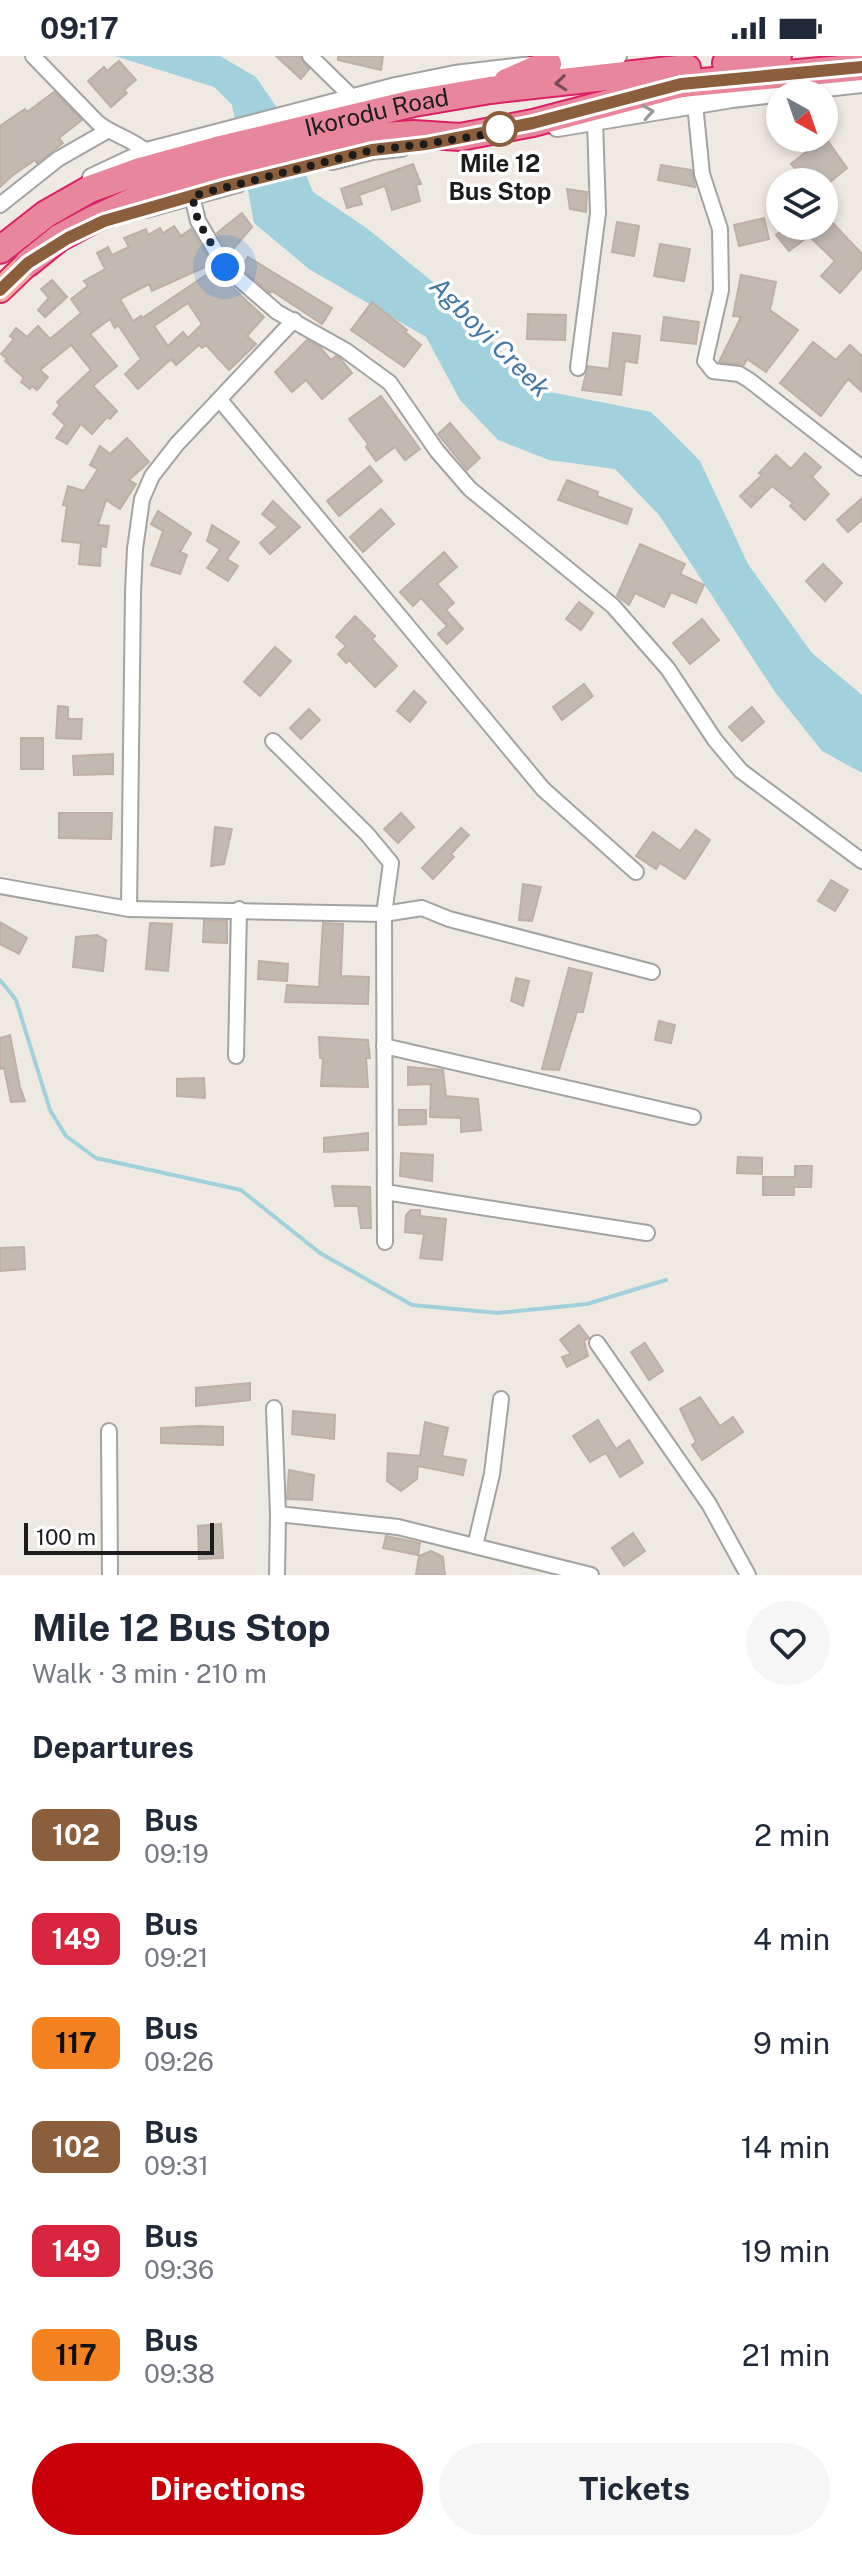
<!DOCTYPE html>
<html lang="en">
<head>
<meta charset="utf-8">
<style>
	:root { --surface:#fff; --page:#f6f6f7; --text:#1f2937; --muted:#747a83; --accent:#c90007 }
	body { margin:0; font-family:"Public Sans",sans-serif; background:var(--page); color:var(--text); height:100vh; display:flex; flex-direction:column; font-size:30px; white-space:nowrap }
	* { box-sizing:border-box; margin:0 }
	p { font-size:26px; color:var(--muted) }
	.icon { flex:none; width:44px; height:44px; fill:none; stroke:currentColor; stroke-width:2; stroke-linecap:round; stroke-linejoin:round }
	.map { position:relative; height:1519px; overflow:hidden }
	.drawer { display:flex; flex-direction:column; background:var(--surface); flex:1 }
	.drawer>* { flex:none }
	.badge { padding:0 16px; border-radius:12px; font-size:28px; line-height:52px }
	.needle { width:52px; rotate:140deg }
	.controls { position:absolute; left:766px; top:24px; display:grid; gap:16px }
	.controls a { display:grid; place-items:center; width:72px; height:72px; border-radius:50%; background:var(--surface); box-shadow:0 4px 12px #0003; font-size:40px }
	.scale { position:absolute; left:24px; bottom:20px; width:190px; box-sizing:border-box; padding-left:8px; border:4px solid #1c1c1c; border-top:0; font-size:22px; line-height:28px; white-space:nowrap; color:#1c1c1c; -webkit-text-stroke:6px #fff; paint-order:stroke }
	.you { position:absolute; width:40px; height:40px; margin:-20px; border:6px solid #fff; border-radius:50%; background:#1a73e8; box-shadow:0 0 0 12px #1a73e833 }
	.map>.badge { position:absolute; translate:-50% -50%; box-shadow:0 0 0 4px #fff }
	h2 { padding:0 32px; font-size:30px; line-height:72px }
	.round { display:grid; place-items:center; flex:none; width:84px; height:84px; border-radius:42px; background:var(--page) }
	.head { display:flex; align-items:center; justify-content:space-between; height:136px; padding:0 32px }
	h1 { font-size:38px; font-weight:700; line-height:60px }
	.action { display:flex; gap:16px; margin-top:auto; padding:16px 32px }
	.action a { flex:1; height:92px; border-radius:48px; background:var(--accent); color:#fff; font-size:32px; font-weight:700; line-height:92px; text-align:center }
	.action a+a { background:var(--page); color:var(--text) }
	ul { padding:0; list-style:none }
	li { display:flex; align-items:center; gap:24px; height:104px; padding:0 32px }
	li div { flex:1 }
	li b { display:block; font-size:30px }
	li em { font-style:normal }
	li .badge { min-width:88px; font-weight:700; text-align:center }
	.status { display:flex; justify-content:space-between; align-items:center; height:56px; padding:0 40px; background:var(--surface); direction:ltr }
	.status svg { height:22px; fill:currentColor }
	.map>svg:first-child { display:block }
	.water { fill:#a1d1dd }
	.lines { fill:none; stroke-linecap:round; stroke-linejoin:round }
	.stream { stroke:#a1d1dd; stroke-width:4 }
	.building { fill:#c2b9b1; stroke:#c0afa4; stroke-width:2; fill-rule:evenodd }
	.minor-casing { stroke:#a3a3a3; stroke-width:18 }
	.tertiary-casing { stroke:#a3a3a3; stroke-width:22 }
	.trunk-casing { stroke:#db2066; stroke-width:28 }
	.motorway-casing { stroke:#db2066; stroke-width:30 }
	.minor { stroke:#fff; stroke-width:14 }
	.tertiary { stroke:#fff; stroke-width:18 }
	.trunk { stroke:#f3aa9a; stroke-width:24 }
	.motorway { stroke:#e8879c; stroke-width:26 }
	.oneway { stroke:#784c56 }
	.oneway2 { stroke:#999 }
	.line-casing { stroke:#fff; stroke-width:18 }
	.line { stroke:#8b5e3c; stroke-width:12 }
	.walk { stroke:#1c1c1c; stroke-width:8; stroke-dasharray:0 14.4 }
	.stop-dot { fill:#fff; stroke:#8b5e3c; stroke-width:4 }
	.labels { text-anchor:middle; stroke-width:7; stroke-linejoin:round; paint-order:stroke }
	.street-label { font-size:24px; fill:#1c1c1c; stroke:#fff }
	.stop-label { font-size:24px; font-weight:bold; fill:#1c1c1c; stroke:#fff }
	.water-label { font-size:26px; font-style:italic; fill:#4479a6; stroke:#fff }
</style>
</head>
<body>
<div class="status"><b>09:17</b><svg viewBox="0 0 49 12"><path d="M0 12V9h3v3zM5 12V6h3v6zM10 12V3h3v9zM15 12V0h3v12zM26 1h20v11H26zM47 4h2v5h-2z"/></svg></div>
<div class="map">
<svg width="862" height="1519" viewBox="0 0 862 1519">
	<rect width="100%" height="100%" fill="#eeeae2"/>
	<!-- water -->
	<polygon class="water" points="115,0 220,0 256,21 282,59 313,136 368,173 456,245 535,333 651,356 700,405 748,508 812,597 862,639 862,717 822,695 775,636 659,459 615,413 549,404 498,384 460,344 426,281 309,213 254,167 232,49 214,31"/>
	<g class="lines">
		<!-- stream -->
		<polyline class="stream" points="0,924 16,944 50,1054 66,1080 96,1102 241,1134 320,1197 412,1249 498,1257 587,1248 666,1224"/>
	</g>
	<!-- building -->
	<g class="building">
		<polygon points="276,0 300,0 309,13 301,23"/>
		<polygon points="338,0 383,0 381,14 338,4"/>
		<polygon points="119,5 136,24 124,34 127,37 111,51 88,25 104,11 107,15"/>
		<polygon points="54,36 82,64 59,82 63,87 37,107 35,104 13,119 0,131 0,70 25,53 27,56"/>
		<polygon points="825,81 847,112 830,126 806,126 791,108"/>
		<polygon points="413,108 421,128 416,129 420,145 392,154 385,130 359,139 362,148 347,152 341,133"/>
		<polygon points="661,109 692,114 695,131 658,124"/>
		<polygon points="567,133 587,136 586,156 570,153"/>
		<polygon points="242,157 252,171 229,198 217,177"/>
		<polygon points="764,162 769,183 739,190 734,169"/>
		<polygon points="830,164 862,198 862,212 840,237 821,220 835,205 809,180 789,195 776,179 788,170 824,170"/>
		<polygon points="617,166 639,170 634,200 612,196"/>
		<path d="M174,170L181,180L191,173L218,218L264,261L247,280L256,288L229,314L206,289L202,292L199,289L176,309L171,303L138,333L125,318L141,303L118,269L115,272L110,263L90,278L117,310L93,330L117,355L110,363L107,361L92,378L81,368L67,388L56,382L65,369L53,358L60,349L57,346L91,314L71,289L40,314L48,321L37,334L32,330L30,333L21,326L24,322L5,305L7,303L1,298L14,283L10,280L16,272L27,281L38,270L50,283L81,257L71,243L88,230L84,225L105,213L97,197L108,191L112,199L129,191L124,182L146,173L148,179L160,172L163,177ZM205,211L209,217L142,262L141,260L133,265L120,243L149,228L152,235ZM188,247L202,268L188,282L183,276L168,290L154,270Z"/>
		<polygon points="660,188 690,193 684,225 654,220"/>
		<polygon points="248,201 332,252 322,268 272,235 270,237 241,212"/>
		<polygon points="741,219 776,226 770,254 798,274 766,316 747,303 744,309 719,306 741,261 733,260"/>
		<polygon points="52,224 67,241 45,261 38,254 49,242 41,233"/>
		<polygon points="372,246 407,274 405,276 421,289 404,311 351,274"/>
		<polygon points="528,258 566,259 565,284 527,283"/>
		<polygon points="664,261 699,266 696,288 661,284"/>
		<polygon points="613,277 640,280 637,307 625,305 621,339 582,334 588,310 609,313"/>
		<polygon points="307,284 320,291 331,304 336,300 340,302 352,317 322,343 306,324 292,336 275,316"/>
		<polygon points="813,286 836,304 850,289 862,300 862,336 848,323 821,360 780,327"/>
		<polygon points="381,340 420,393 405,404 395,391 376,405 366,391 368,388 349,363"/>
		<polygon points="450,367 480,402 467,414 438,378"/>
		<polygon points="127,382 149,406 129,424 136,428 120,453 106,444 98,469 109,470 106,491 101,490 100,510 79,508 81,487 62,485 67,450 63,449 68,430 84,435 98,413 90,409 100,390 110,398"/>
		<polygon points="805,397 821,411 812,421 829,438 805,464 790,450 793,447 772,430 751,451 740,440 762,419 759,417 776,399 791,413"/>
		<polygon points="370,410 382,425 339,460 327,445"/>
		<polygon points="567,424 598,436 597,440 632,453 627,468 558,444"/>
		<polygon points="862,442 862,464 848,476 837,464"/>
		<polygon points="273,445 300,471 270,498 260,487 278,471 262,458"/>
		<polygon points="381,453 394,468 363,496 350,481"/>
		<polygon points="158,455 191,477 180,496 187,499 180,518 151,509 163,475 151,468"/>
		<polygon points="212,469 239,486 227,503 238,510 228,525 207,512 220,493 207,485"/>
		<polygon points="640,488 685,508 680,518 704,529 696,547 671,536 664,551 635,537 629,549 617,540"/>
		<polygon points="444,496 457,511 437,528 454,547 446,554 463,573 447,588 438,578 447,570 421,542 413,550 400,536"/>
		<polygon points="823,508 842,527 825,545 806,525"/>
		<polygon points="579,546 593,557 581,574 566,563"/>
		<polygon points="355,560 375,580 372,583 397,610 375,631 349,604 346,607 338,598 346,590 336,581"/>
		<polygon points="702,563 719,584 690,608 673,587"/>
		<polygon points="275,591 291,605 260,640 244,626"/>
		<polygon points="584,628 593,640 562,664 553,651"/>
		<polygon points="414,635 426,646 410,666 397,655"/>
		<polygon points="58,650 68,651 68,663 82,663 81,683 56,682"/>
		<polygon points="752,651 764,666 742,685 729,671"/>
		<polygon points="309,653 320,664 301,683 290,672"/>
		<rect x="21" y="682" width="22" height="31"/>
		<polygon points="113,698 113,718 74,719 73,700"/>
		<polygon points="59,757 112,757 111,783 59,782"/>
		<polygon points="401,757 414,771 398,787 384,773"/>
		<polygon points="215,771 232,773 224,808 211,810"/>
		<polygon points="461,772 469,779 451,798 454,801 433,823 422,812"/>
		<polygon points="696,774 710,784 685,823 660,807 656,813 636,800 653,776 680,795"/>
		<polygon points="831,824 848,834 835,855 818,845"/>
		<polygon points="523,828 541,831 532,865 519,864"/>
		<polygon points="204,864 227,865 227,887 203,886"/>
		<polygon points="0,866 27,882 19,898 0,888"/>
		<polygon points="150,867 172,868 168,915 146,913"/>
		<polygon points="323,867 343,868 341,920 369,921 368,948 285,946 287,929 319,931"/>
		<polygon points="97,879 106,884 103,915 73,911 76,881"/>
		<polygon points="259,905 288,908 287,925 258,923"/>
		<polygon points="569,912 592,917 583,956 577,956 559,1014 542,1013"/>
		<polygon points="516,922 529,925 523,950 511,945"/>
		<polygon points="659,965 675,969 671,987 655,984"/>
		<polygon points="10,979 20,1031 25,1045 11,1046 4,1012 0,1013 0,982"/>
		<polygon points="319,981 368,984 370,1002 366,1002 368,1031 321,1030 323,1002 320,1002"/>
		<polygon points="408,1011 443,1014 446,1040 478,1043 481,1074 461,1076 461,1062 430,1061 431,1028 408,1029"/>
		<polygon points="204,1022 205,1042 177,1040 177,1023"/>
		<polygon points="399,1054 426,1054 426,1068 399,1069"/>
		<polygon points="368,1077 368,1094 324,1096 324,1082"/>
		<polygon points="401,1097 433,1099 432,1125 400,1120"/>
		<polygon points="738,1101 762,1102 762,1118 737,1117"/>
		<polygon points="795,1110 812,1110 811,1131 794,1131 794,1139 763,1139 763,1121 795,1121"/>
		<polygon points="332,1130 370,1131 371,1172 361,1172 358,1150 335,1150"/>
		<polygon points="411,1154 420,1154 420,1160 446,1163 442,1204 420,1202 424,1178 405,1176 406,1159"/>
		<polygon points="24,1191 25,1213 0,1215 0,1192"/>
		<polygon points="579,1269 589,1282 584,1285 588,1300 567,1311 562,1301 571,1298 560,1284"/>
		<polygon points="645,1287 663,1315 649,1324 631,1296"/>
		<polygon points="250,1327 250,1344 196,1350 196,1332"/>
		<polygon points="700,1341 720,1370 733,1361 743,1376 702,1404 692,1389 696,1386 680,1353"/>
		<polygon points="293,1355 335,1359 334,1383 292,1378"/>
		<polygon points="598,1364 616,1393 629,1384 643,1407 620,1421 606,1397 590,1406 573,1380"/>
		<polygon points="425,1366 448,1372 442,1400 466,1404 463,1419 418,1410 417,1423 401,1435 387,1425 388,1397 420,1400"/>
		<polygon points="199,1370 223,1371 223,1389 161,1387 161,1372"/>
		<polygon points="289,1414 314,1419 312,1444 287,1443"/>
		<polygon points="221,1468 223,1502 199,1503 198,1470"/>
		<polygon points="633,1477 645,1495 624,1510 612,1492"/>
		<polygon points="386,1480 420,1487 418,1499 383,1492"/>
		<polygon points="431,1495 443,1501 445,1519 416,1519 419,1500"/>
	</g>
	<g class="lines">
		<defs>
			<g id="minor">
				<path d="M33,0L97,66C112,79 131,82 147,96"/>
				<polyline points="310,0 354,43"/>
				<polyline points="695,48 702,118 720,173 721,234 705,305 713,315 739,318 749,324 862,412"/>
				<polyline points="192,140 198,165 225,211 277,256 345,294 390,327 437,395 470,433 613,550 668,613 715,684 741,715 862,805"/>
				<polyline points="0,149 58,103 107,75"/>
				<polyline points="578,312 598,157 595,65"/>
				<polyline points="220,344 543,733 636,816"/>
				<polyline points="273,685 367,778 391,807 384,858 385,1186"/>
				<polyline points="0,830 129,853 384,858 422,852 449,863 652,916"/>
				<polyline points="129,853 133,536 135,493 142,443 152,420 177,388 294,264"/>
				<polyline points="384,990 693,1061"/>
				<polyline points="236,1000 239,853"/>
				<polyline points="385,1136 647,1177"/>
				<polyline points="597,1287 709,1448 748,1519"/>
				<polyline points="274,1352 278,1458 277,1519"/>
				<polyline points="109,1375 110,1519"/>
				<polyline points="278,1458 398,1471 591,1519"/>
				<polyline points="475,1490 492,1418 501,1343"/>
			</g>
			<g id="tertiary">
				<polyline points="557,71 732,42 862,27"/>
				<polyline points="332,104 372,94 401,91"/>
				<polyline points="92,122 147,96 396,31 455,19 617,0"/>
				<polyline points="146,152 237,127"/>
			</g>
			<polyline id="trunk" points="0,234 28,207"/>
			<g id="motorway">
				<polyline points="726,7 778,0"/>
				<polyline points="507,26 548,8"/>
				<path id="s1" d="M0,194L46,158L90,133L140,115L217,94L414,47L490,34L687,12"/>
				<polyline points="28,207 59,182 94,163 142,141 186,127 370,81 414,78 460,81 533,67 681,28 862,11"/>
			</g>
		</defs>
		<!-- minor casing -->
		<use href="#minor" class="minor-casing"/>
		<!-- tertiary casing -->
		<use href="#tertiary" class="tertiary-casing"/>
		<!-- trunk casing -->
		<use href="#trunk" class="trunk-casing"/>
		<!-- motorway casing -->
		<use href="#motorway" class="motorway-casing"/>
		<!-- minor -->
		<use href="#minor" class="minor"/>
		<!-- tertiary -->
		<use href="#tertiary" class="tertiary"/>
		<!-- trunk -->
		<use href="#trunk" class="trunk"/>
		<!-- motorway -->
		<use href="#motorway" class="motorway"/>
	</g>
	<!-- one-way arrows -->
	<defs><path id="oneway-chevron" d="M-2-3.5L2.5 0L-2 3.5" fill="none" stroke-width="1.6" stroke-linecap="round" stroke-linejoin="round" transform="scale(2)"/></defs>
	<use class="oneway" href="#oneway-chevron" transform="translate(561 27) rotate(174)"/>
	<use class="oneway2" href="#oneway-chevron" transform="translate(648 56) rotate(-9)"/>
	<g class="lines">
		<defs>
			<polyline id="line" points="0,234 28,207 68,182 104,165 226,130 372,94 426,88 533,67 681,28 862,11"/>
		</defs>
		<!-- line casing -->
		<use href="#line" class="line-casing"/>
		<!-- line -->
		<use href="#line" class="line"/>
		<!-- walk -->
		<polyline class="walk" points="225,211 198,165 192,140 372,94 426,88 489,78 500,73"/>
	</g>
	<!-- markers -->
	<circle class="stop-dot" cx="500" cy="73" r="16"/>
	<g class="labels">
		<!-- street labels -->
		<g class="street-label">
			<text dy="8" stroke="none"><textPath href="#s1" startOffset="406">Ikorodu Road</textPath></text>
		</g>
		<!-- stop labels -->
		<g class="stop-label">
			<text x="500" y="116">Mile 12<tspan x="500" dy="28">Bus Stop</tspan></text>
		</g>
		<!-- water labels -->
		<g class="water-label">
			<text transform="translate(490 281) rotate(45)" y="9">Agboyi Creek</text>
		</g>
	</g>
</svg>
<div class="controls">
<a><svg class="needle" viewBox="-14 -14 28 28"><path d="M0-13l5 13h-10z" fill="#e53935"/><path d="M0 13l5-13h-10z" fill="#747a83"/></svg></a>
<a><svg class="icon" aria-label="layers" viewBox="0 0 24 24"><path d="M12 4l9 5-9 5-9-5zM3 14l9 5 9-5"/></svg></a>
</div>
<div class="scale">100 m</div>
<div class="you" style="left:225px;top:211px"></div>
</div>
<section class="drawer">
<div class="head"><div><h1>Mile 12 Bus Stop</h1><p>Walk · 3 min · 210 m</p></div><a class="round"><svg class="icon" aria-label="heart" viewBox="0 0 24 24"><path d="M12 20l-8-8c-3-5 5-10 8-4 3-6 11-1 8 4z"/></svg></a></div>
<h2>Departures</h2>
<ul>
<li><span class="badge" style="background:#8b5e3c;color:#fff">102</span><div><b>Bus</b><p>09:19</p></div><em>2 min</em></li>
<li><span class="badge" style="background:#d7263d;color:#fff">149</span><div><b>Bus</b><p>09:21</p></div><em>4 min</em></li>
<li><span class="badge" style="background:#f58220;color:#111">117</span><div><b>Bus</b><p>09:26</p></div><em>9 min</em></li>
<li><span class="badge" style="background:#8b5e3c;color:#fff">102</span><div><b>Bus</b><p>09:31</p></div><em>14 min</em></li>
<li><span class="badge" style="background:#d7263d;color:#fff">149</span><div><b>Bus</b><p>09:36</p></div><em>19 min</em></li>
<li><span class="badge" style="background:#f58220;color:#111">117</span><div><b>Bus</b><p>09:38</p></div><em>21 min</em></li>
</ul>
<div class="action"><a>Directions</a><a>Tickets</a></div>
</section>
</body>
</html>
